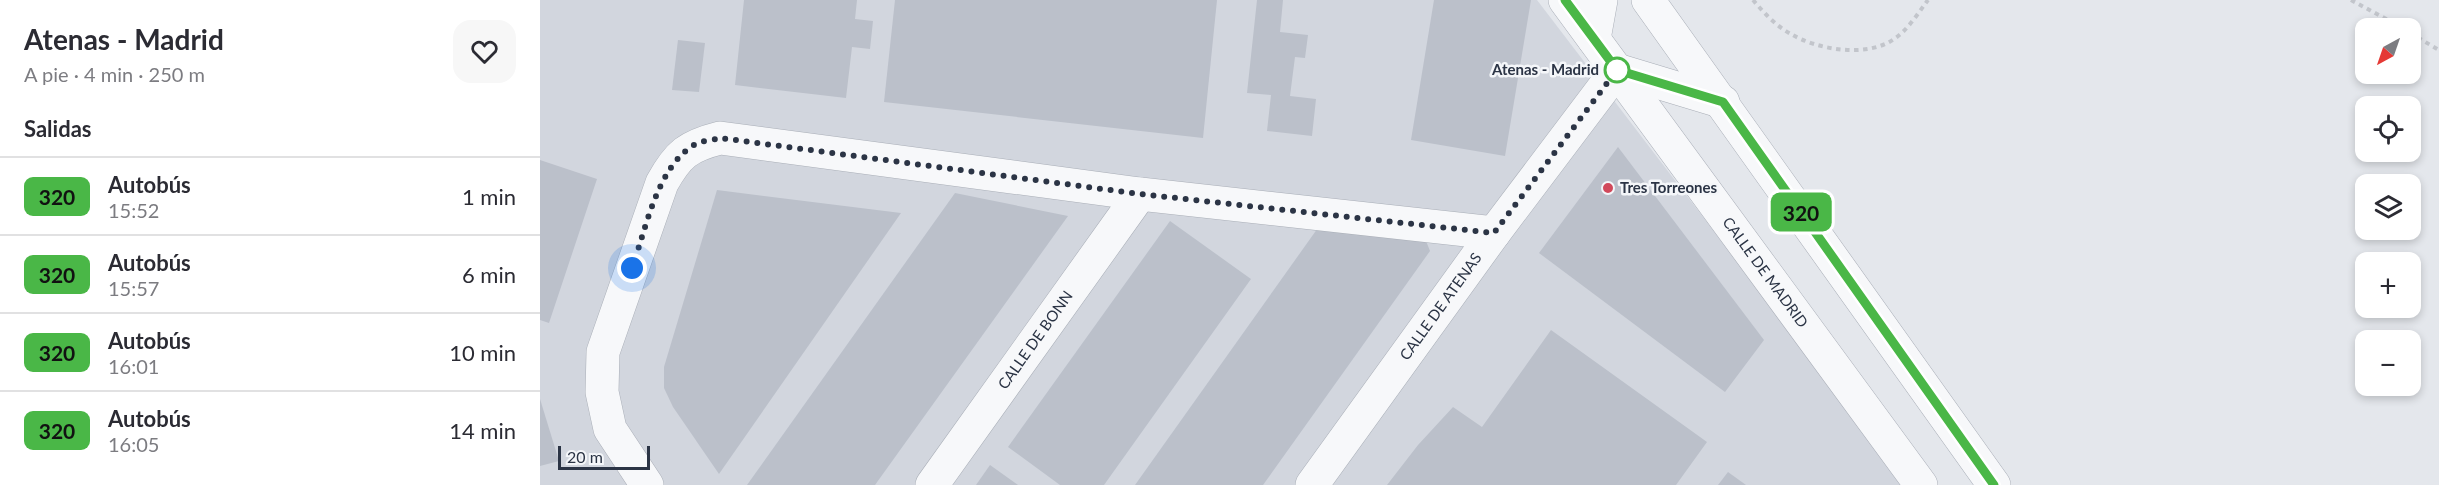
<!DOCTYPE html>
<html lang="es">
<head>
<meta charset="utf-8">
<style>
	:root { --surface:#fff; --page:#f7f7f7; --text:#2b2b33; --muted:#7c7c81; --line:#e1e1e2 }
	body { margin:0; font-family:Lato,sans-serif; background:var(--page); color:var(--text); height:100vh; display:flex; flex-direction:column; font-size:22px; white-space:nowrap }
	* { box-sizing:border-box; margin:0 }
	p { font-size:20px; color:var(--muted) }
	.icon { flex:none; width:33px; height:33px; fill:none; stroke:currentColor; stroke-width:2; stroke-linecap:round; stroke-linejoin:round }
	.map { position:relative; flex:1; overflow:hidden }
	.details { display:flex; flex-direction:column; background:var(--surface); width:540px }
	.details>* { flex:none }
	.badge { padding:0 12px; border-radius:9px; font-size:21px; line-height:39px }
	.needle { width:39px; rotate:220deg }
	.fabs { position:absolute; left:1815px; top:18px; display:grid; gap:12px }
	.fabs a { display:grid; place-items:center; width:66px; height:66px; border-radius:12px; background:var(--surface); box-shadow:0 3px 9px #0003; font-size:30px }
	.scale { position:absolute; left:18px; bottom:15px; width:92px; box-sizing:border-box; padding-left:6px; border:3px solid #2b3445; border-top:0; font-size:16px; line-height:21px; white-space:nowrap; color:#2b3445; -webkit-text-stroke:4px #f4f6f9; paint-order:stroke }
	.you { position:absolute; width:30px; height:30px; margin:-15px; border:4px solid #fff; border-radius:50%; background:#1a73e8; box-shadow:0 0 0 9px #1a73e833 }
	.map>.badge { position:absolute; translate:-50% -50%; box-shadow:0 0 0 3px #fff }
	h2 { padding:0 24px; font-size:22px; line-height:54px }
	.round { display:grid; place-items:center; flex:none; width:63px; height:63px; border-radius:18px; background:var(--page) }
	.head { display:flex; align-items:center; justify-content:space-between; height:102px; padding:0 24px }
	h1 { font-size:28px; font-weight:700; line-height:45px }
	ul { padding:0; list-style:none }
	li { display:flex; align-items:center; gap:18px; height:78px; padding:0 24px; border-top:2px solid var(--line) }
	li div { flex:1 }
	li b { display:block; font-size:22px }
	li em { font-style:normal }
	li .badge { min-width:66px; font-weight:700; text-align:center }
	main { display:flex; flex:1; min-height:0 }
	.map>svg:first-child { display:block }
	.built { fill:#d2d6de }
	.building { fill:#bbc0ca }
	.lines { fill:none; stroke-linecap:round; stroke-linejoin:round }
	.minor-casing { stroke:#a9aeb7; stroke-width:34 }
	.path { stroke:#c2c5cb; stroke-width:4; stroke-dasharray:4.5 4.5; stroke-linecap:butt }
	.minor { stroke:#f7f8fa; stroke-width:33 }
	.line-casing { stroke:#fff; stroke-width:14 }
	.line { stroke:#4ab747; stroke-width:9 }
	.walk { stroke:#2b3445; stroke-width:6; stroke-dasharray:0 10.8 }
	.stop-dot { fill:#fff; stroke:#4ab747; stroke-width:3 }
	.poi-dot { fill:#d1495b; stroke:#f4f6f9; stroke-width:2 }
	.labels { text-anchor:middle; stroke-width:5; stroke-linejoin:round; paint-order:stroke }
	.stop-label { font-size:15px; font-weight:bold; fill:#2b3445; stroke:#f4f6f9; text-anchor:end }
	.poi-label { font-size:15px; font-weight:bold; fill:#2b3445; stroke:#f4f6f9; text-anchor:start }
	.street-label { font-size:15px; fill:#2b3445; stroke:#f4f6f9 }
</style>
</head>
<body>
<main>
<section class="details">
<div class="head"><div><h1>Atenas - Madrid</h1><p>A pie · 4 min · 250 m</p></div><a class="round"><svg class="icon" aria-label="heart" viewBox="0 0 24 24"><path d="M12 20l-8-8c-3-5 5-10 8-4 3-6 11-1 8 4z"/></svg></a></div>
<h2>Salidas</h2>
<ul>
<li><span class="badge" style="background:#4ab747;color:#111">320</span><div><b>Autobús</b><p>15:52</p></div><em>1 min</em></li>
<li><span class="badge" style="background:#4ab747;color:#111">320</span><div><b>Autobús</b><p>15:57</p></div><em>6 min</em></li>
<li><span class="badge" style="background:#4ab747;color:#111">320</span><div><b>Autobús</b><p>16:01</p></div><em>10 min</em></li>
<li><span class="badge" style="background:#4ab747;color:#111">320</span><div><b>Autobús</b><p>16:05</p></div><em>14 min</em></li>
</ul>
</section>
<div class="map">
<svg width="1899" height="485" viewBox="0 0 1899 485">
	<rect width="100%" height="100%" fill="#e4e7ec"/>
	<!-- built -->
	<polygon class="built" points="0,0 997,0 1368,485 0,485"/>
	<!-- building -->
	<g class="building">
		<polygon points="204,0 317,0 315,19 333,21 330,49 312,47 306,98 195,85"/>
		<polygon points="355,0 677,0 663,138 344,102"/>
		<polygon points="717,0 743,0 740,32 768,35 765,58 755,57 750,96 776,99 772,136 727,131 731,95 707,93"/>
		<polygon points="894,0 991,0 965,156 871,140"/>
		<polygon points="138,40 165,43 159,92 132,90"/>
		<polygon points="1078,147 1224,340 1185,392 999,253"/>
		<polygon points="0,160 57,179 9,323 0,320"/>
		<polygon points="177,190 361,213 179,474 133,407 124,388 124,367"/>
		<polygon points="415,193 528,216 335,485 207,485"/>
		<polygon points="630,221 711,279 564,485 520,485 468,447"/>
		<polygon points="780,225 884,236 890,251 723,485 595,485"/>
		<polygon points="1011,330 1167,442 1136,485 847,485 878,445 913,407 942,427"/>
		<polygon points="0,399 19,461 0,466"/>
		<polygon points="450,465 478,485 436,485"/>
		<polygon points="1188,472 1206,485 1178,485"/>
	</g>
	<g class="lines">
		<defs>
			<g id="minor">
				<path id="s1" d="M1025,0L1381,485"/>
				<polyline points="1108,0 1454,485"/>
				<polyline points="1054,39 1061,0"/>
				<polyline points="1077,70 1183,102"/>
				<path d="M107,485L70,429L62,392L63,352L122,183C138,154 148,146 180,138L600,194L954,233"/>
				<path id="s2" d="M392,485L600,194"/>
				<path id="s3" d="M772,485L954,233L1077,70"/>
			</g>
		</defs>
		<!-- minor casing -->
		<use href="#minor" class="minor-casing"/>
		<!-- path -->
		<g class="path">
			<path d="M1213,0C1224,13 1236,26 1251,34C1278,50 1327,58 1354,39C1368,30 1378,13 1388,0"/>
			<polyline points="1811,0 1863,28"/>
			<polyline points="1870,33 1899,50"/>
		</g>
		<!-- minor -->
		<use href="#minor" class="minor"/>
	</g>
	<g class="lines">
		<defs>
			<polyline id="line" points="1025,0 1077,70 1183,102 1454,485"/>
		</defs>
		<!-- line casing -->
		<use href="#line" class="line-casing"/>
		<!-- line -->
		<use href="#line" class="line"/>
		<!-- walk -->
		<path class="walk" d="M92,268C106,229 117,167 154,145C161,141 172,140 180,138L600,194L954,233L1077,70"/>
	</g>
	<!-- markers -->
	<circle class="stop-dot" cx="1077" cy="70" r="12"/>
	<circle class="poi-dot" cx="1068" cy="188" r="6"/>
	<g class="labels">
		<!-- stop labels -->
		<g class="stop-label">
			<text x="1059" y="75">Atenas - Madrid</text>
		</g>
		<!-- poi labels -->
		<g class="poi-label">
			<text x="1080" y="193">Tres Torreones</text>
		</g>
		<!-- street labels -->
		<g class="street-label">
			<text dy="5" stroke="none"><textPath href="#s1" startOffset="338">CALLE DE MADRID</textPath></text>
			<text dy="5" stroke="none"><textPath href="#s3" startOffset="220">CALLE DE ATENAS</textPath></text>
			<text dy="5" stroke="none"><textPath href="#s2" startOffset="178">CALLE DE BONN</textPath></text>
		</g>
	</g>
</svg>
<div class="fabs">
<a><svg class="needle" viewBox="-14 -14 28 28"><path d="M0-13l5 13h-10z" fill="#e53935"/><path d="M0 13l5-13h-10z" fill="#7c7c81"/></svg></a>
<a><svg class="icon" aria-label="locate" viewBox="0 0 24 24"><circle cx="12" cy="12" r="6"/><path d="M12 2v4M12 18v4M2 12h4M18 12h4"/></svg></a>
<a><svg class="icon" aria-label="layers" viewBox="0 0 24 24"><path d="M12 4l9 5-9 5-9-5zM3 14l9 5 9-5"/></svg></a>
<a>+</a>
<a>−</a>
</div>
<div class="scale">20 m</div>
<div class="you" style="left:92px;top:268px"></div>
<b class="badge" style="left:1261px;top:212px;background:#4ab747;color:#111">320</b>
</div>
</main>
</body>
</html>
